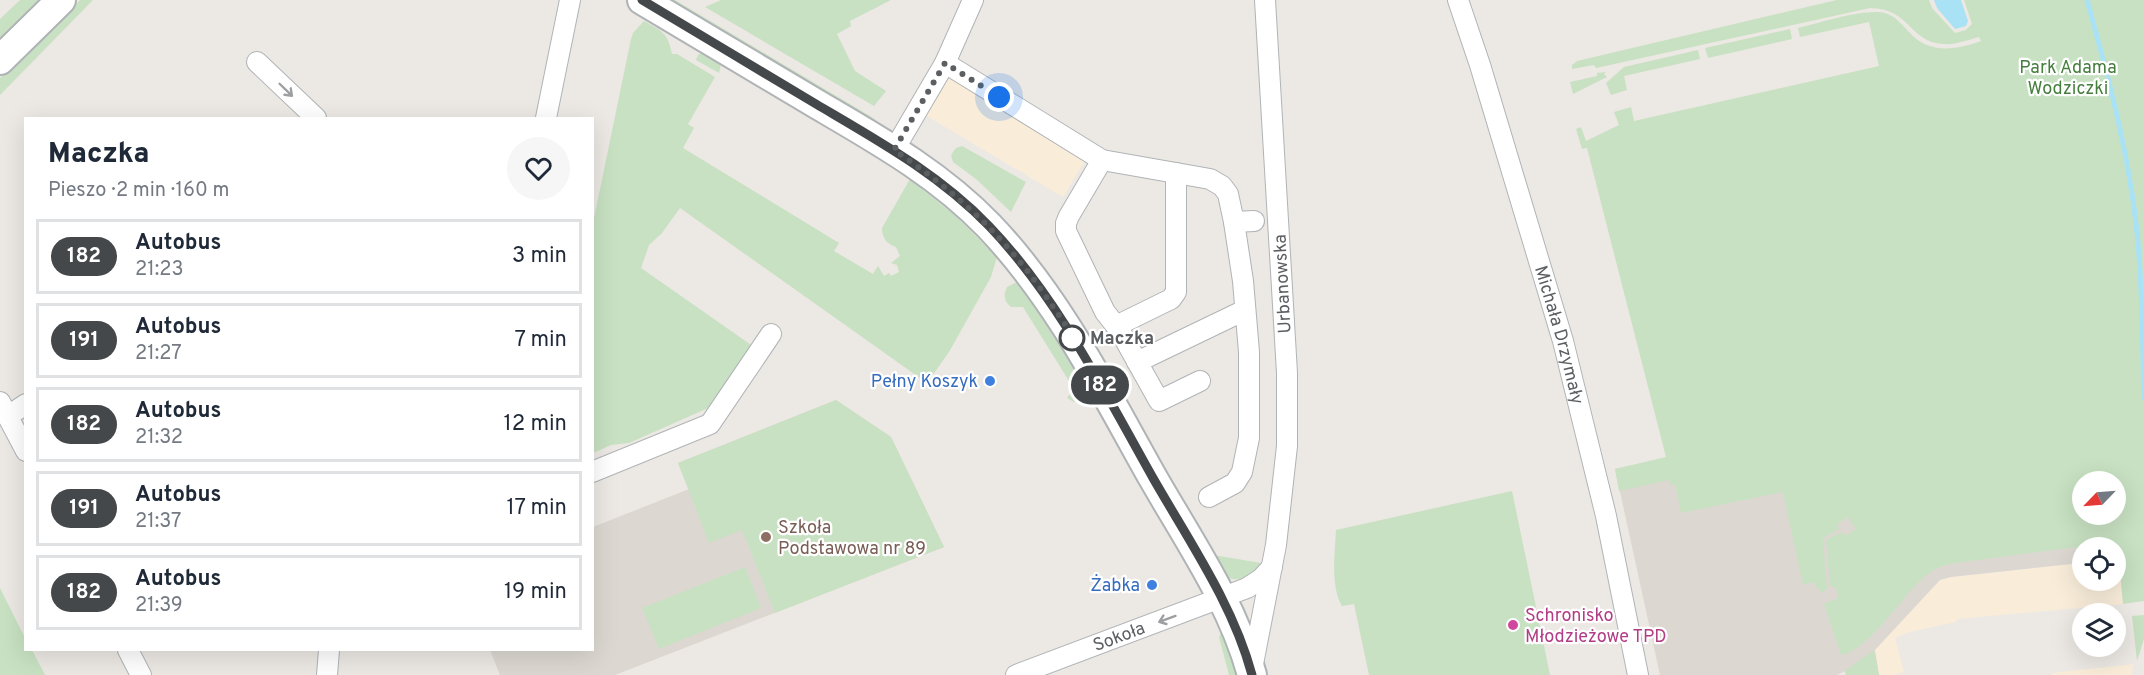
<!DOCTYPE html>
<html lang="pl">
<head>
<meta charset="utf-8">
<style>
	:root { --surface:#fff; --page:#f6f6f7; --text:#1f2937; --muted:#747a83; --line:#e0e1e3 }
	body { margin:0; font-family:Overpass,sans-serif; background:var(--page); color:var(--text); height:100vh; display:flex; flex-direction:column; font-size:22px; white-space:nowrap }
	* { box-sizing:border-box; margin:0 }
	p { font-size:20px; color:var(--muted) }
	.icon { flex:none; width:33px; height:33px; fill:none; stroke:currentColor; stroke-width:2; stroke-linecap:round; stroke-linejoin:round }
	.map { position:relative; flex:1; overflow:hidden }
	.details { position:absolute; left:24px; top:117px; width:570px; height:534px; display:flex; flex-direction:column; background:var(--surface); border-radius:0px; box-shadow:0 6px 24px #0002 }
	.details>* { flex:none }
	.badge { padding:0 12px; border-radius:20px; font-size:21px; line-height:39px }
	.needle { width:39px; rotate:245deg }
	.controls { position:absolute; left:2072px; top:471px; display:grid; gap:12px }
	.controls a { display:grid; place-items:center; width:54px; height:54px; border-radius:50%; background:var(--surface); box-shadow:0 6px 24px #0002; font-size:30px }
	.you { position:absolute; width:30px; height:30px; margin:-15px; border:4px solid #fff; border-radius:50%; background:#1a73e8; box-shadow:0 0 0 9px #1a73e833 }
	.map>.badge { position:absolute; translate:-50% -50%; box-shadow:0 0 0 3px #fff }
	.round { display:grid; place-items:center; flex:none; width:63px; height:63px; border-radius:32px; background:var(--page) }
	.summary { display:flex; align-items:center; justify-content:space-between; height:102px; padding:0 24px }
	h1 { font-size:28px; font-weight:800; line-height:45px }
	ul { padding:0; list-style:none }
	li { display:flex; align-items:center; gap:18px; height:75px; margin:0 12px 9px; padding:0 12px; border:3px solid var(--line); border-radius:0px }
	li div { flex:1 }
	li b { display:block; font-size:22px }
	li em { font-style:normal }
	li .badge { min-width:66px; font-weight:700; text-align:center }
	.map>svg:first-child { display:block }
	.commercial { fill:#f9edda }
	.education { fill:#dcd8d1 }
	.green { fill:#c8e1c2; fill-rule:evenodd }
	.water { fill:#aae2f5 }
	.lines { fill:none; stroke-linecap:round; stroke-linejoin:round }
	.stream { stroke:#aae2f5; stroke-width:5 }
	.street-casing { stroke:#b0b4b7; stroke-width:22 }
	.secondary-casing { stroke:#afb3b6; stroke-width:32 }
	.street { stroke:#fff; stroke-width:20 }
	.secondary { stroke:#fff; stroke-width:28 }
	.oneway { stroke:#9d9fa1 }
	.line-casing { stroke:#fff; stroke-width:14 }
	.line { stroke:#45484a; stroke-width:9 }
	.walk { stroke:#5b5f62; stroke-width:6; stroke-dasharray:0 10.8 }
	.stop-dot { fill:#fff; stroke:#45484a; stroke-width:3 }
	.shop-dot { fill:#3f7fe0; stroke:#fff; stroke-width:2 }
	.education-dot { fill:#8d6e63; stroke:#fff; stroke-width:2 }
	.hotel-dot { fill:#d1479c; stroke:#fff; stroke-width:2 }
	.labels { text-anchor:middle; stroke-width:4.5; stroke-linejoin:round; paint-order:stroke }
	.park-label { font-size:18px; fill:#467e3e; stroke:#fff }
	.street-label { font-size:18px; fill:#5b5f62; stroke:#fff }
	.stop-label { font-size:18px; font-weight:bold; fill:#5b5f62; stroke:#fff; text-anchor:start }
	.shop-label { font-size:18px; fill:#366cbe; stroke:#fff; text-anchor:end }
	.education-label { font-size:18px; fill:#785e54; stroke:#fff; text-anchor:start }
	.hotel-label { font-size:18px; fill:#b23c85; stroke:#fff; text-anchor:start }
</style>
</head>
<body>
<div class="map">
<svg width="2144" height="675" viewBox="0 0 2144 675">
	<rect width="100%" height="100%" fill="#ece8e3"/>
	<!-- commercial -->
	<g class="commercial">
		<polygon points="955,62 1094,145 1063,197 925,115"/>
		<polygon points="2119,559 2123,604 1957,619 1956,622 1909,632 1895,638 1904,672 1894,675 1879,675 1874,650 1940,580 1951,577 2082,563 2082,580 2115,580 2115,560"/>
		<polygon points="2134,664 2131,675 2053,675 2052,673"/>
	</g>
	<!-- education -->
	<g class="education">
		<polygon points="2054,375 2079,563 1951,577 1940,580 1875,650 1879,675 1846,675 1845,671 1837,675 1660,675 1615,469"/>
		<polygon points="836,400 891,437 944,547 615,675 500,675 490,650 592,650 593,527 689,489 678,463"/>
	</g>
	<!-- green -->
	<g class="green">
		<polygon points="20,0 43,0 0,42 0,19"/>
		<polygon points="80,0 93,0 0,95 0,78"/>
		<polygon points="663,0 675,0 870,116 885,127 884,128"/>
		<polygon points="721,0 891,0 850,21 851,26 837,34 855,71 886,91 874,106 705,7"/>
		<path d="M1837,0H1929L1932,8L1955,33L1966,30L1972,24L1964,0H2144V601L2123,604L2119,560H2115V548H2082V563H2079L2076,547L1955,563C1946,565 1937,567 1929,573C1904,591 1871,650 1841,655L1824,604L1838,598L1836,588L1830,586L1826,540L1842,532L1845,536L1856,529L1848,517L1837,524L1839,529L1823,538L1827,589L1822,593L1812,582L1803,585L1783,492L1681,513L1675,484L1670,485L1669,480L1619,491L1615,469L1666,457L1587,148L1582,149L1576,129L1581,127L1586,141L1619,125L1614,112L1631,107L1634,121L1879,66L1869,22L1800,37L1798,28C1819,23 1865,8 1885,13C1896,16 1903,26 1911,34C1930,54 1956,50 1981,41L1979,37C1968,40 1955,45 1943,44C1909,42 1910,8 1870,8L1596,68L1594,65L1572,69V65L1577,61ZM2082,482H2115V514H2082Z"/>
		<path d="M644,21C662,31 668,33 672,54H677L715,77L688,124L694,128L683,148L839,243L834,251L873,274L878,266L884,276L889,273L891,276L899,272L897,265L891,263L900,256L896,247C887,244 882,238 882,228L910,179L957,217L997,257L991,277L949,352L927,383L680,208L662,233L649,245L641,268L754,347L715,402L708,408L629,443L611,445L593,453V223L631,39L633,33Z"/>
		<polygon points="1790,29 1792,39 1708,58 1705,48"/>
		<polygon points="1698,50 1700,59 1624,76 1627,90 1611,95 1606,83 1624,67"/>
		<polygon points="703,52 722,60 719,73 696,60 698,55"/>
		<polygon points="1606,72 1604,74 1607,77 1573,94 1570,82 1597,76 1597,73"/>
		<polygon points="962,146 1026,182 1011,212 976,179 953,162 951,155 956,148"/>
		<path d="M1017,282C1043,319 1067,356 1088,396L1083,401L1074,402L1067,398L1074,389L1023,307H1011C1004,301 1003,295 1007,287Z"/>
		<polygon points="836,400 891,437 944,547 775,613 742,530 709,543 678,463"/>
		<path d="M1512,491L1550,675H1369L1354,604L1342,606C1330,585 1335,553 1336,530Z"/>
		<path d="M1213,555L1261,563C1251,576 1240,584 1223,576Z"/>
		<polygon points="745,567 761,608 659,649 642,608"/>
		<polygon points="0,588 25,638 26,650 32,650 45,675 0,675"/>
		<polygon points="2144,615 2144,639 2137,661 2132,616"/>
		<polygon points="1223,629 1237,675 1229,675 1219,637"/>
		<polygon points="1874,650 1879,675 1846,675 1845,671"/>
	</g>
	<!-- water -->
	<polygon class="water" points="1934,0 1961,0 1968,21 1966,26 1955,29 1937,8"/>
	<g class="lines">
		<!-- stream -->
		<path class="stream" d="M2087,0C2108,76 2129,154 2137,233C2143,288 2142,343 2144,398"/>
		<defs>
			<g id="street">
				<path id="s1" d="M1458,0L1480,65L1563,341L1606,516L1638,675"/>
				<polyline points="257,62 316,118"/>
				<polyline points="945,63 1102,160 1210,179 1222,186 1228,194 1234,222 1243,281 1249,352 1249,438 1242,472 1235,483 1209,497"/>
				<polyline points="546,118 570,0"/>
				<polyline points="894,150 945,63 973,0"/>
				<polyline points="1102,160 1069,216 1066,223 1066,231 1105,312 1120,331 1159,401 1200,381"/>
				<polyline points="1234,222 1254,221"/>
				<polyline points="1116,326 1171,299 1176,292 1176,173"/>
				<polyline points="1137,362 1245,310"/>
				<polyline points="0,402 26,451"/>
				<polyline points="8,416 26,404"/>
				<polyline points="592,472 710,424 771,334"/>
				<polyline points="128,650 141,675"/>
				<polyline points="1252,669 1276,545 1287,446 1287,373 1265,0"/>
				<polyline points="327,675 329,650"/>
				<path id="s2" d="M1016,675L1247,588L1261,579L1272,567"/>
			</g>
			<g id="secondary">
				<path d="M642,0C701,35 761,71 820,106C880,141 940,175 989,226C1058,298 1104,391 1153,478C1189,541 1233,604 1252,675"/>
				<polyline points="0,60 61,0"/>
			</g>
		</defs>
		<!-- street casing -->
		<use href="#street" class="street-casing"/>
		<!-- secondary casing -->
		<use href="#secondary" class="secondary-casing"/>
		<!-- street -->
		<use href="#street" class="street"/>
		<!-- secondary -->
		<use href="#secondary" class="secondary"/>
	</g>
	<!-- one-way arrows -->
	<defs><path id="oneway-shaft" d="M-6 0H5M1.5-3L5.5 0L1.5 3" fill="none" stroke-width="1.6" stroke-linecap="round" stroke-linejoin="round" transform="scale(1.5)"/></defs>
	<g class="oneway">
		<use href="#oneway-shaft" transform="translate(286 90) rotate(44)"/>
		<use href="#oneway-shaft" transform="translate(1167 619) rotate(160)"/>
	</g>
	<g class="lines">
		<defs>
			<path id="line" d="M642,0C700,35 758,69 816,104C877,140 939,174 989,226C1058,298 1104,391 1153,478C1189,541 1233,604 1252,675"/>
		</defs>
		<!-- line casing -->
		<use href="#line" class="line-casing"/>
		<!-- line -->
		<use href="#line" class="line"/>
		<!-- walk -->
		<path class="walk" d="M999,97L945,63L894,150C956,192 1009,240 1051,304C1058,314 1068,327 1072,338"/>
	</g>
	<!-- markers -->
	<circle class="stop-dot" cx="1072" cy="338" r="12"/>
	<g class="shop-dot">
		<circle cx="990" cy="381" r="6"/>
		<circle cx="1152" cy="585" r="6"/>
	</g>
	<circle class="education-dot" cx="766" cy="537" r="6"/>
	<circle class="hotel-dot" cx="1513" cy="625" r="6"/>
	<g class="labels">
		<!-- park labels -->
		<g class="park-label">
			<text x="2068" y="73">Park Adama<tspan x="2068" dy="21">Wodziczki</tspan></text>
		</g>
		<!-- street labels -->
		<g class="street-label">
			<text transform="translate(1282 284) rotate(-93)" y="6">Urbanowska</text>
			<text dy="6" stroke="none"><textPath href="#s1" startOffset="350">Michała Drzymały</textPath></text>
			<text dy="6" stroke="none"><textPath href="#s2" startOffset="110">Sokoła</textPath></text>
		</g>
		<!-- stop labels -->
		<g class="stop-label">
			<text x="1090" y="344">Maczka</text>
		</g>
		<!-- shop labels -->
		<g class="shop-label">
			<text x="978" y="387">Pełny Koszyk</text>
			<text x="1140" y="591">Żabka</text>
		</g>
		<!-- education labels -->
		<g class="education-label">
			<text x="778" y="533">Szkoła<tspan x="778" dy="21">Podstawowa nr 89</tspan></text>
		</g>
		<!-- hotel labels -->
		<g class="hotel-label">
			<text x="1525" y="621">Schronisko<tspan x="1525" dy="21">Młodzieżowe TPD</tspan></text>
		</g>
	</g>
</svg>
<div class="controls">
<a><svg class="needle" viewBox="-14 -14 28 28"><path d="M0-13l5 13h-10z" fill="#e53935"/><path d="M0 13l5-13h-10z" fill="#747a83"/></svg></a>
<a><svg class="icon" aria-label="locate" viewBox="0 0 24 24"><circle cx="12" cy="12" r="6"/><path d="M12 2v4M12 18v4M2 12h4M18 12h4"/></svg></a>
<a><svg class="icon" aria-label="layers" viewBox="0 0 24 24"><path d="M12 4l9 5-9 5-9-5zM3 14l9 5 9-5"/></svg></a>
</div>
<div class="you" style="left:999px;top:97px"></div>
<b class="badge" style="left:1100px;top:385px;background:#45484a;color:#fff">182</b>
<section class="details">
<div class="summary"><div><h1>Maczka</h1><p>Pieszo · 2 min · 160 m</p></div><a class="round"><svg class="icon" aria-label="heart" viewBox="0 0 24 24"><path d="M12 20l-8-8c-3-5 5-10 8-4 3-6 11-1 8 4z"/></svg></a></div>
<ul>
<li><span class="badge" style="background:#45484a;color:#fff">182</span><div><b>Autobus</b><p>21:23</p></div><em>3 min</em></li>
<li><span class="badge" style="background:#45484a;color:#fff">191</span><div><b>Autobus</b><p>21:27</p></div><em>7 min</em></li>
<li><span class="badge" style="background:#45484a;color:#fff">182</span><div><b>Autobus</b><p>21:32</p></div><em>12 min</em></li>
<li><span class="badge" style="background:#45484a;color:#fff">191</span><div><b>Autobus</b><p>21:37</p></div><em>17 min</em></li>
<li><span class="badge" style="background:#45484a;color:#fff">182</span><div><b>Autobus</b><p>21:39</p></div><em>19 min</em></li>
</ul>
</section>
</div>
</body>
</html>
